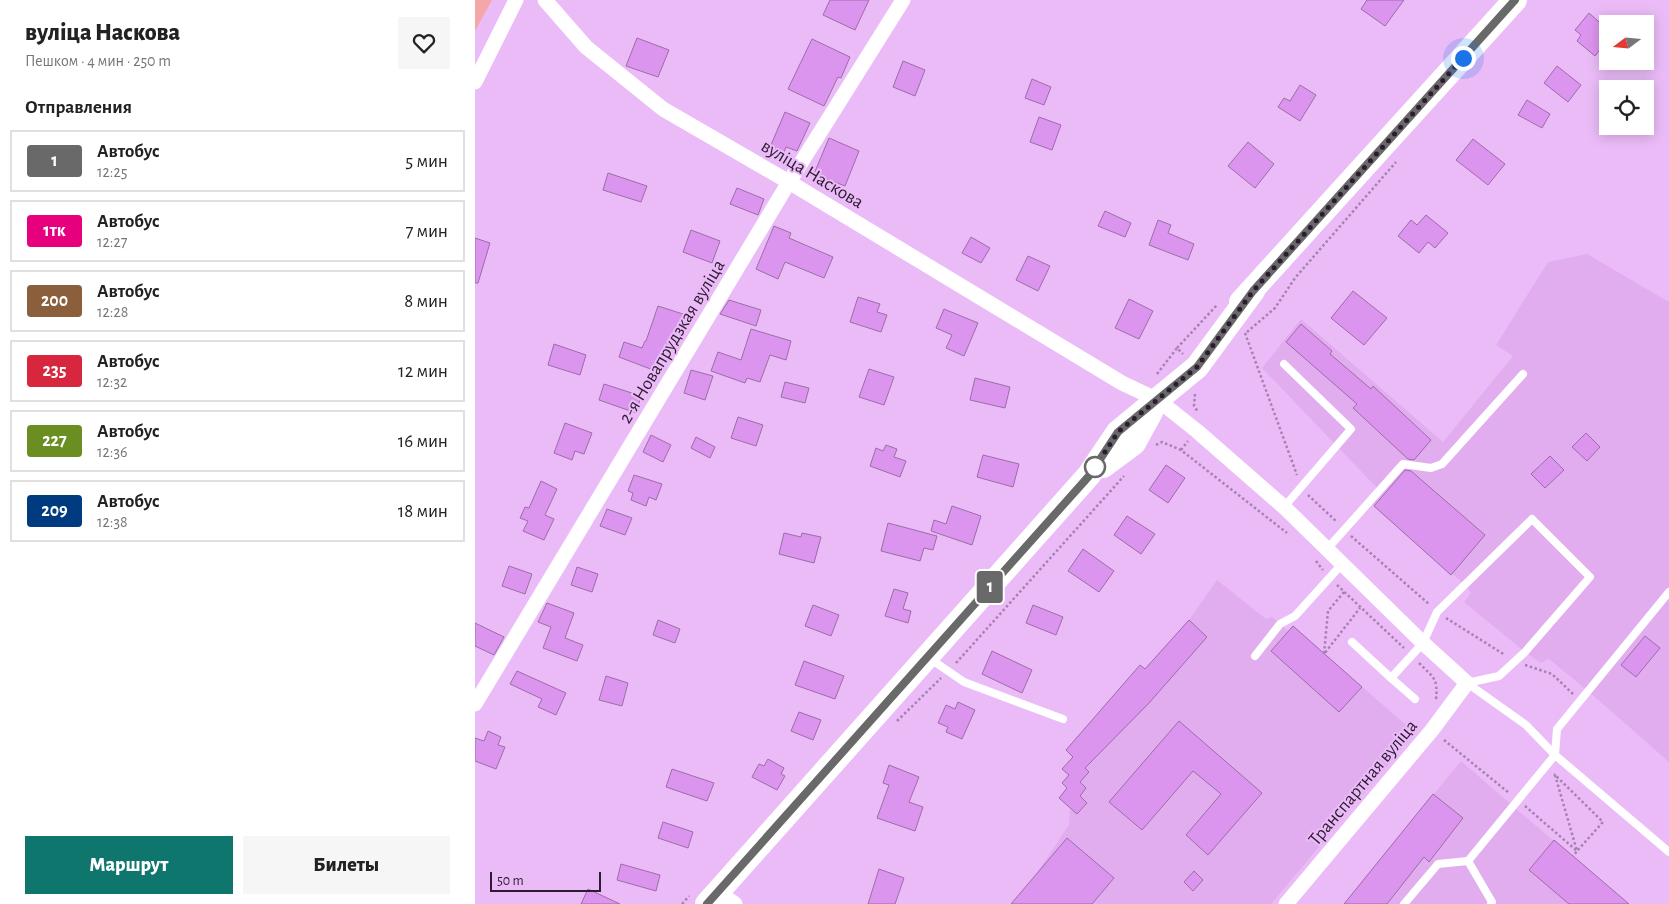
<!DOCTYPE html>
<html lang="ru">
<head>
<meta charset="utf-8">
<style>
	:root { --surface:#fff; --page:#f6f6f6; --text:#222; --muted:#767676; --line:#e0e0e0; --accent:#0f766e }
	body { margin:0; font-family:"Alegreya Sans",sans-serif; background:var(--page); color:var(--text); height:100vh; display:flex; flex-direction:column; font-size:19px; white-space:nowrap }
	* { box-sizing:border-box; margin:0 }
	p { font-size:16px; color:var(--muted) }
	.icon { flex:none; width:28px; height:28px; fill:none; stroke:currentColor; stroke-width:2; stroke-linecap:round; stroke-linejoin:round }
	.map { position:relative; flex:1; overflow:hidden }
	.sheet { display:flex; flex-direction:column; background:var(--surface); width:475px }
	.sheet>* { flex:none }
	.badge { padding:0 10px; border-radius:4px; font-size:18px; line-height:32px }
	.needle { width:32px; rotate:254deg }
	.tools { position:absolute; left:1124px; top:15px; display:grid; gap:10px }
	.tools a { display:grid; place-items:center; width:55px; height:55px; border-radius:0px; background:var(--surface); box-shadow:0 2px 12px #0003; font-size:25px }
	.scale { position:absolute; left:15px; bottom:12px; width:111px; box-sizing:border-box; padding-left:5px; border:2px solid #2d1b31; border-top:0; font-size:14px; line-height:18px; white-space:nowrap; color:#2d1b31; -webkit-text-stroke:4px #ebbbf8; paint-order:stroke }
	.you { position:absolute; width:25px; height:25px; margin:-12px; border:4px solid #fff; border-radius:50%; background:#1a73e8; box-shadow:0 0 0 8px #1a73e833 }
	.map>.badge { position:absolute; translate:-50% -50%; box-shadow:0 0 0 2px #fff }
	h2 { padding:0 25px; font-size:19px; line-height:45px }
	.round { display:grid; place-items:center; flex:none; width:52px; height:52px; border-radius:0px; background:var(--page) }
	.headline { display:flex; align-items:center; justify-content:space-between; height:85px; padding:0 25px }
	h1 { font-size:24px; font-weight:800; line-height:38px }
	.primary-button { display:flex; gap:10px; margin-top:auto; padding:10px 25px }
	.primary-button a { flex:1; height:58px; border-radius:0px; background:var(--accent); color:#fff; font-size:20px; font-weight:800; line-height:58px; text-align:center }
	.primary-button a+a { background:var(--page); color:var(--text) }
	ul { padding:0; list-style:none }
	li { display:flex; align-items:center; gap:15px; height:62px; margin:0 10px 8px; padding:0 15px; border:2px solid var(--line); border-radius:0px }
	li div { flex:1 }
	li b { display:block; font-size:19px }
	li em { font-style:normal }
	li .badge { min-width:55px; font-weight:700; text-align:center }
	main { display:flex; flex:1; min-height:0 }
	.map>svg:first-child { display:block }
	.built { fill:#e1adef }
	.green { fill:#f3a7a7 }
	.building { fill:#dc95ee; stroke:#9a6ea5 }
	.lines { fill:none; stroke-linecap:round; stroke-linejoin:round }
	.path { stroke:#a681b0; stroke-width:2.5; stroke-dasharray:2.5 2.5; stroke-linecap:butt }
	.lane { stroke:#fff; stroke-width:8 }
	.street { stroke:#fff; stroke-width:15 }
	.primary { stroke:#fff; stroke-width:24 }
	.line-casing { stroke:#fff; stroke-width:11 }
	.line { stroke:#696969; stroke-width:8 }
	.walk { stroke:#2d1b31; stroke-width:5; stroke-dasharray:0 9 }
	.stop-dot { fill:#fff; stroke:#696969; stroke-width:2.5 }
	.labels { text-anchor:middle; stroke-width:4; stroke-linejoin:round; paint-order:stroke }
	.street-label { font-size:19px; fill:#2d1b31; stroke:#ebbbf8 }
</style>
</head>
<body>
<main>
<section class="sheet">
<div class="headline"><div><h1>вуліца Наскова</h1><p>Пешком · 4 мин · 250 m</p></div><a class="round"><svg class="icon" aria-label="heart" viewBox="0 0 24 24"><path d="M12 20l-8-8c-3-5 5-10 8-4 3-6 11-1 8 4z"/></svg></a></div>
<h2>Отправления</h2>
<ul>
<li><span class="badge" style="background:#696969;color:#fff">1</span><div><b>Автобус</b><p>12:25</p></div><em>5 мин</em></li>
<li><span class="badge" style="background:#e6007e;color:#fff">1тк</span><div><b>Автобус</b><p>12:27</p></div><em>7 мин</em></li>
<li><span class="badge" style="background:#8b5e3c;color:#fff">200</span><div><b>Автобус</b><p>12:28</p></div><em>8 мин</em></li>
<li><span class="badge" style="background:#d7263d;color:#fff">235</span><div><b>Автобус</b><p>12:32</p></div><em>12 мин</em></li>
<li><span class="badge" style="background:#6b8e23;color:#fff">227</span><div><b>Автобус</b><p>12:36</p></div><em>16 мин</em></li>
<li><span class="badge" style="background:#003b80;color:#fff">209</span><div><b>Автобус</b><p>12:38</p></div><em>18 мин</em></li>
</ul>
<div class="primary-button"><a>Маршрут</a><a>Билеты</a></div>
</section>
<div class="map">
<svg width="1194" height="904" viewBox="0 0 1194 904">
	<rect width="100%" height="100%" fill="#ebbbf8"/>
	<!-- built -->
	<g class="built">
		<polygon points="1112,254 1194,302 1194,762 1113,691 1074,659 1066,663 1050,652 989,602 996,593 989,584 892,500 902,488 787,368 826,319 968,442 1038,356 1021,345 1073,262"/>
		<polygon points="742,580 791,619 797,617 813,631 818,626 940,733 796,904 541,904 594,825 595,808 584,798 592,788 587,783 593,775 587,769 597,757 591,750 652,680 670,669 714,620"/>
		<polygon points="986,761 1045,812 1154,904 869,904"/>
	</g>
	<!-- green -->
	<polygon class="green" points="0,0 17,0 0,31"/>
	<!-- building -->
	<g class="building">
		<polygon points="355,0 394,0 380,30 348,15"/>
		<polygon points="892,0 929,0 910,26 886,9"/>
		<polygon points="1114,13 1132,29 1132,40 1120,56 1102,41 1106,35 1100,30"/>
		<polygon points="162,38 194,50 183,77 151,66"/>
		<polygon points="337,39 375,57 366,78 363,77 349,106 313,89"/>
		<polygon points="428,61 450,70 440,96 418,87"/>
		<polygon points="1082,66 1106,85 1093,102 1069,83"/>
		<polygon points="557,79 576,87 569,105 550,98"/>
		<polygon points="825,85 841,95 825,121 803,107 809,98 815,101"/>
		<polygon points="1052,100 1075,114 1067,128 1043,115"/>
		<polygon points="310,112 335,123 322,151 311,147 307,158 293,152"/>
		<polygon points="564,117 586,125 577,150 555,142"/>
		<polygon points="354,138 384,151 370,186 339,174"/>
		<polygon points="998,139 1030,164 1013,185 981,160"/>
		<polygon points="773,142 799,164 780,188 753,166"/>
		<polygon points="133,173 172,186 166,202 128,190"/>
		<polygon points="262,188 289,199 283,215 255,204"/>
		<polygon points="630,211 656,223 650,237 623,226"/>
		<polygon points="951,215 973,233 960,248 953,242 944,253 923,236 936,220 942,225"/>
		<polygon points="683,220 696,225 693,233 719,244 713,260 674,245"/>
		<polygon points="299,226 316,233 314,238 358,257 349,278 310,262 303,279 281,269"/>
		<polygon points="216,230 245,241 237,263 208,252"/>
		<polygon points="496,237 515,248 506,263 487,253"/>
		<polygon points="0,238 15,243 3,283 0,283"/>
		<polygon points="553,256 575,266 563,291 541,280"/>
		<polygon points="878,291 912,318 889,345 856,318"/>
		<polygon points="383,297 405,304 402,312 412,315 406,332 375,322"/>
		<polygon points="654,299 678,311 664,339 640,328"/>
		<polygon points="254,300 286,310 281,326 245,314"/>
		<polygon points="183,306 214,316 208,335 201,333 186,373 144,357 149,342 167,348 170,341 171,341"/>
		<polygon points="469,309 503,323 489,356 471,348 477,335 461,328"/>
		<polygon points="826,324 857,351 855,354 896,389 898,386 956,440 939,460 933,459 878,408 882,404 811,342"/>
		<polygon points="276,329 316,341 311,360 295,355 285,382 272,378 270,383 236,371 243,352 266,360"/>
		<polygon points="79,344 111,355 105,375 73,365"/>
		<polygon points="394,369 419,377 409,405 384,397"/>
		<polygon points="216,370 238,376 230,400 209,393"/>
		<polygon points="500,378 535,387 530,408 495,400"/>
		<polygon points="310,382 334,388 330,403 306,397"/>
		<polygon points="129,384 166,396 161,413 124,400"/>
		<polygon points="263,417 288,425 281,446 256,438"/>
		<polygon points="90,423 117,433 109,454 100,451 97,460 79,453"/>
		<polygon points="1111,433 1125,447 1112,461 1097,447"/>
		<polygon points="176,435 196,445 188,462 168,452"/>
		<polygon points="221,437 240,447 235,458 216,448"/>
		<polygon points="411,445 422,449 419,457 431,461 425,477 395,466 401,448 408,451"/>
		<polygon points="508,455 544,464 538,487 502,477"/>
		<polygon points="1075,456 1089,470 1070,488 1056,474"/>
		<polygon points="691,465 710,478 693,503 674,490"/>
		<polygon points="930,470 936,471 1010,535 976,575 899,506"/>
		<polygon points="159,475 187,484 181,500 174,497 171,506 156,500 158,493 153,491"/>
		<polygon points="66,481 82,489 70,515 79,519 69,540 48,531 53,521 45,518 50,507 54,508"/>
		<polygon points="477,506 506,516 497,545 456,531 459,520 471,524"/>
		<polygon points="132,509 157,518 150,535 125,526"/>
		<polygon points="652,516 680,534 666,554 639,535"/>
		<polygon points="413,523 462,536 458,550 449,548 445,561 406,551"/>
		<polygon points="309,533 326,537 327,533 346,537 339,563 304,554"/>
		<polygon points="608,549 639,571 624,592 593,571"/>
		<polygon points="34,566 57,574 50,594 27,586"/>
		<polygon points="102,567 123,574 117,592 96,585"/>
		<polygon points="419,589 433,593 428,609 436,611 433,623 410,616"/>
		<polygon points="72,603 99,613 90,638 108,645 102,661 68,648 76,627 63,622"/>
		<polygon points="338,605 364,615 356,636 330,626"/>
		<polygon points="558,605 588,617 581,635 551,623"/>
		<polygon points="183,620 205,629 200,643 178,635"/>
		<polygon points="714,620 732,637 674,703 610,768 614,772 605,782 611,788 605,796 612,803 602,814 584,798 592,788 587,783 594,775 587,769 598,757 591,750 665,665 670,669"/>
		<polygon points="0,623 29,637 19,655 0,646"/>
		<polygon points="818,626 887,687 864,712 796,651"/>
		<polygon points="1170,636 1185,648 1161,677 1146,665"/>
		<polygon points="517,651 557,670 547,693 507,674"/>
		<polygon points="329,661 369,676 360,699 320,685"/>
		<polygon points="42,671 91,693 81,715 63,707 67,699 35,684"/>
		<polygon points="131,676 153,683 147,706 124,700"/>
		<polygon points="483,702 500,710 487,739 471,732 473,727 463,723 471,705 480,709"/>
		<polygon points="324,712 346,720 338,740 316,731"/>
		<polygon points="704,721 787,793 733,855 711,835 746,794 718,771 667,830 634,802"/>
		<polygon points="13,731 26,737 23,745 30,747 21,769 0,761 0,738 9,741"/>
		<polygon points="293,759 309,768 306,774 310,776 302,790 277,777 284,764 289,766"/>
		<polygon points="414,765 444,777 434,802 448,807 440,831 402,818 414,785 408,783"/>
		<polygon points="197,769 239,783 232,801 191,787"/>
		<polygon points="958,794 988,818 954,862 949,857 912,904 869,904"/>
		<polygon points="188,822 218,832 213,848 183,838"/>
		<polygon points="592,838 639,878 617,904 536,904"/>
		<polygon points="1079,840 1098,856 1154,904 1094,904 1054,870"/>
		<polygon points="146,864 185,875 181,891 142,880"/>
		<polygon points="404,869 429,878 420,904 393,904"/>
		<polygon points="719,871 728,880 718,891 709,882"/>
		<polygon points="113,889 145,904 106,904"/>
	</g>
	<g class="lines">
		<!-- path -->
		<g class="path">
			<polyline points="772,332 800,308 820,278 921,162"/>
			<polyline points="770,333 822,475"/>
			<polyline points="702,348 742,305"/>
			<polyline points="682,374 702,348 708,354"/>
			<polyline points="720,394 719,406 723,412"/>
			<polyline points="681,445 687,442 706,450 812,533"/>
			<polyline points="706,450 713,441"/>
			<polyline points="833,495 862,522"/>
			<polyline points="876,536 955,605"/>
			<polyline points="841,561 848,570"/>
			<polyline points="862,585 929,648"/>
			<polyline points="869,592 853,611 849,654 885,608"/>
			<polyline points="971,618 1030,655"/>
			<polyline points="481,663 649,476"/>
			<path d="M944,663C959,678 963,678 961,700"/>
			<polyline points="1050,665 1077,674 1098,694"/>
			<polyline points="422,721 466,678"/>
			<polyline points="969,740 1034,793"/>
			<polyline points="1080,775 1102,851 1098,856"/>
			<polyline points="1050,806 1102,851 1128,822 1079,774"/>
			<polyline points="207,904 214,896"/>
		</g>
		<!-- lane -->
		<g class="lane">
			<polyline points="809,507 876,429 809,364"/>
			<polyline points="853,548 928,464 956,468 967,464 1048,374"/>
			<polyline points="1194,592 1082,729 1080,755 1194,852"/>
			<polyline points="877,642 916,678 948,643 962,612 1057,519 1115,577 1050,652 1024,676 992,683"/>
			<polyline points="780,656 805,624 820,616 867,564"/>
			<polyline points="454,658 489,682 588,719"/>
			<polyline points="916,678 940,699"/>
			<polyline points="992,683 1051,725 1080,755 993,861 1017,902 1016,904"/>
			<polyline points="929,904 963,864 993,861"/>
		</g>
		<!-- street -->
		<g class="street">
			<polyline points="70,0 111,47 188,109 314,182 647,383 683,400 722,431 809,507 948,643 992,683 957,730 811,904"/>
			<polyline points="0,82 41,0"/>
			<polyline points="0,704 314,182 428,0"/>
			<polyline points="243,892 260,904"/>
		</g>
		<!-- primary -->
		<g class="primary">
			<polyline points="766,302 1040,0"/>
			<polyline points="628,466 659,443 676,412"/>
			<polyline points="232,904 614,475 643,432 722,367 778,291"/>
		</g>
	</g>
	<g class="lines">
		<defs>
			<polyline id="line" points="232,904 614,476 643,432 722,367 778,291 1040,0"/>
		</defs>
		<!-- line casing -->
		<use href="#line" class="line-casing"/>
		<!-- line -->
		<use href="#line" class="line"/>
		<!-- walk -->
		<polyline class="walk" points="620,467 643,432 722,367 778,291 988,58"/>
	</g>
	<!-- markers -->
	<circle class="stop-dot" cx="620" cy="467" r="10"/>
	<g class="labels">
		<!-- street labels -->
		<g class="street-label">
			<text transform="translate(338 173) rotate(31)" y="7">вуліца Наскова</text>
			<text transform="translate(196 341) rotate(-59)" y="7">2-я Новапрудзкая вуліца</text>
			<text transform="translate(887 782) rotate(-50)" y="7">Транспартная вуліца</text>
		</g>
	</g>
</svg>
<div class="tools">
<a><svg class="needle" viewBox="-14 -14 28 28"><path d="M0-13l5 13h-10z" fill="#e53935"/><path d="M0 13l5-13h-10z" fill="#767676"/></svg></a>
<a><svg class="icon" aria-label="locate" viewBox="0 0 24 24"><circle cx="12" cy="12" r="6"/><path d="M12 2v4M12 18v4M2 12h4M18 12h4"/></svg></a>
</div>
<div class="scale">50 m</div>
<div class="you" style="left:988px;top:58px"></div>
<b class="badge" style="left:515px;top:587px;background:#696969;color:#fff">1</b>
</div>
</main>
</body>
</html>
